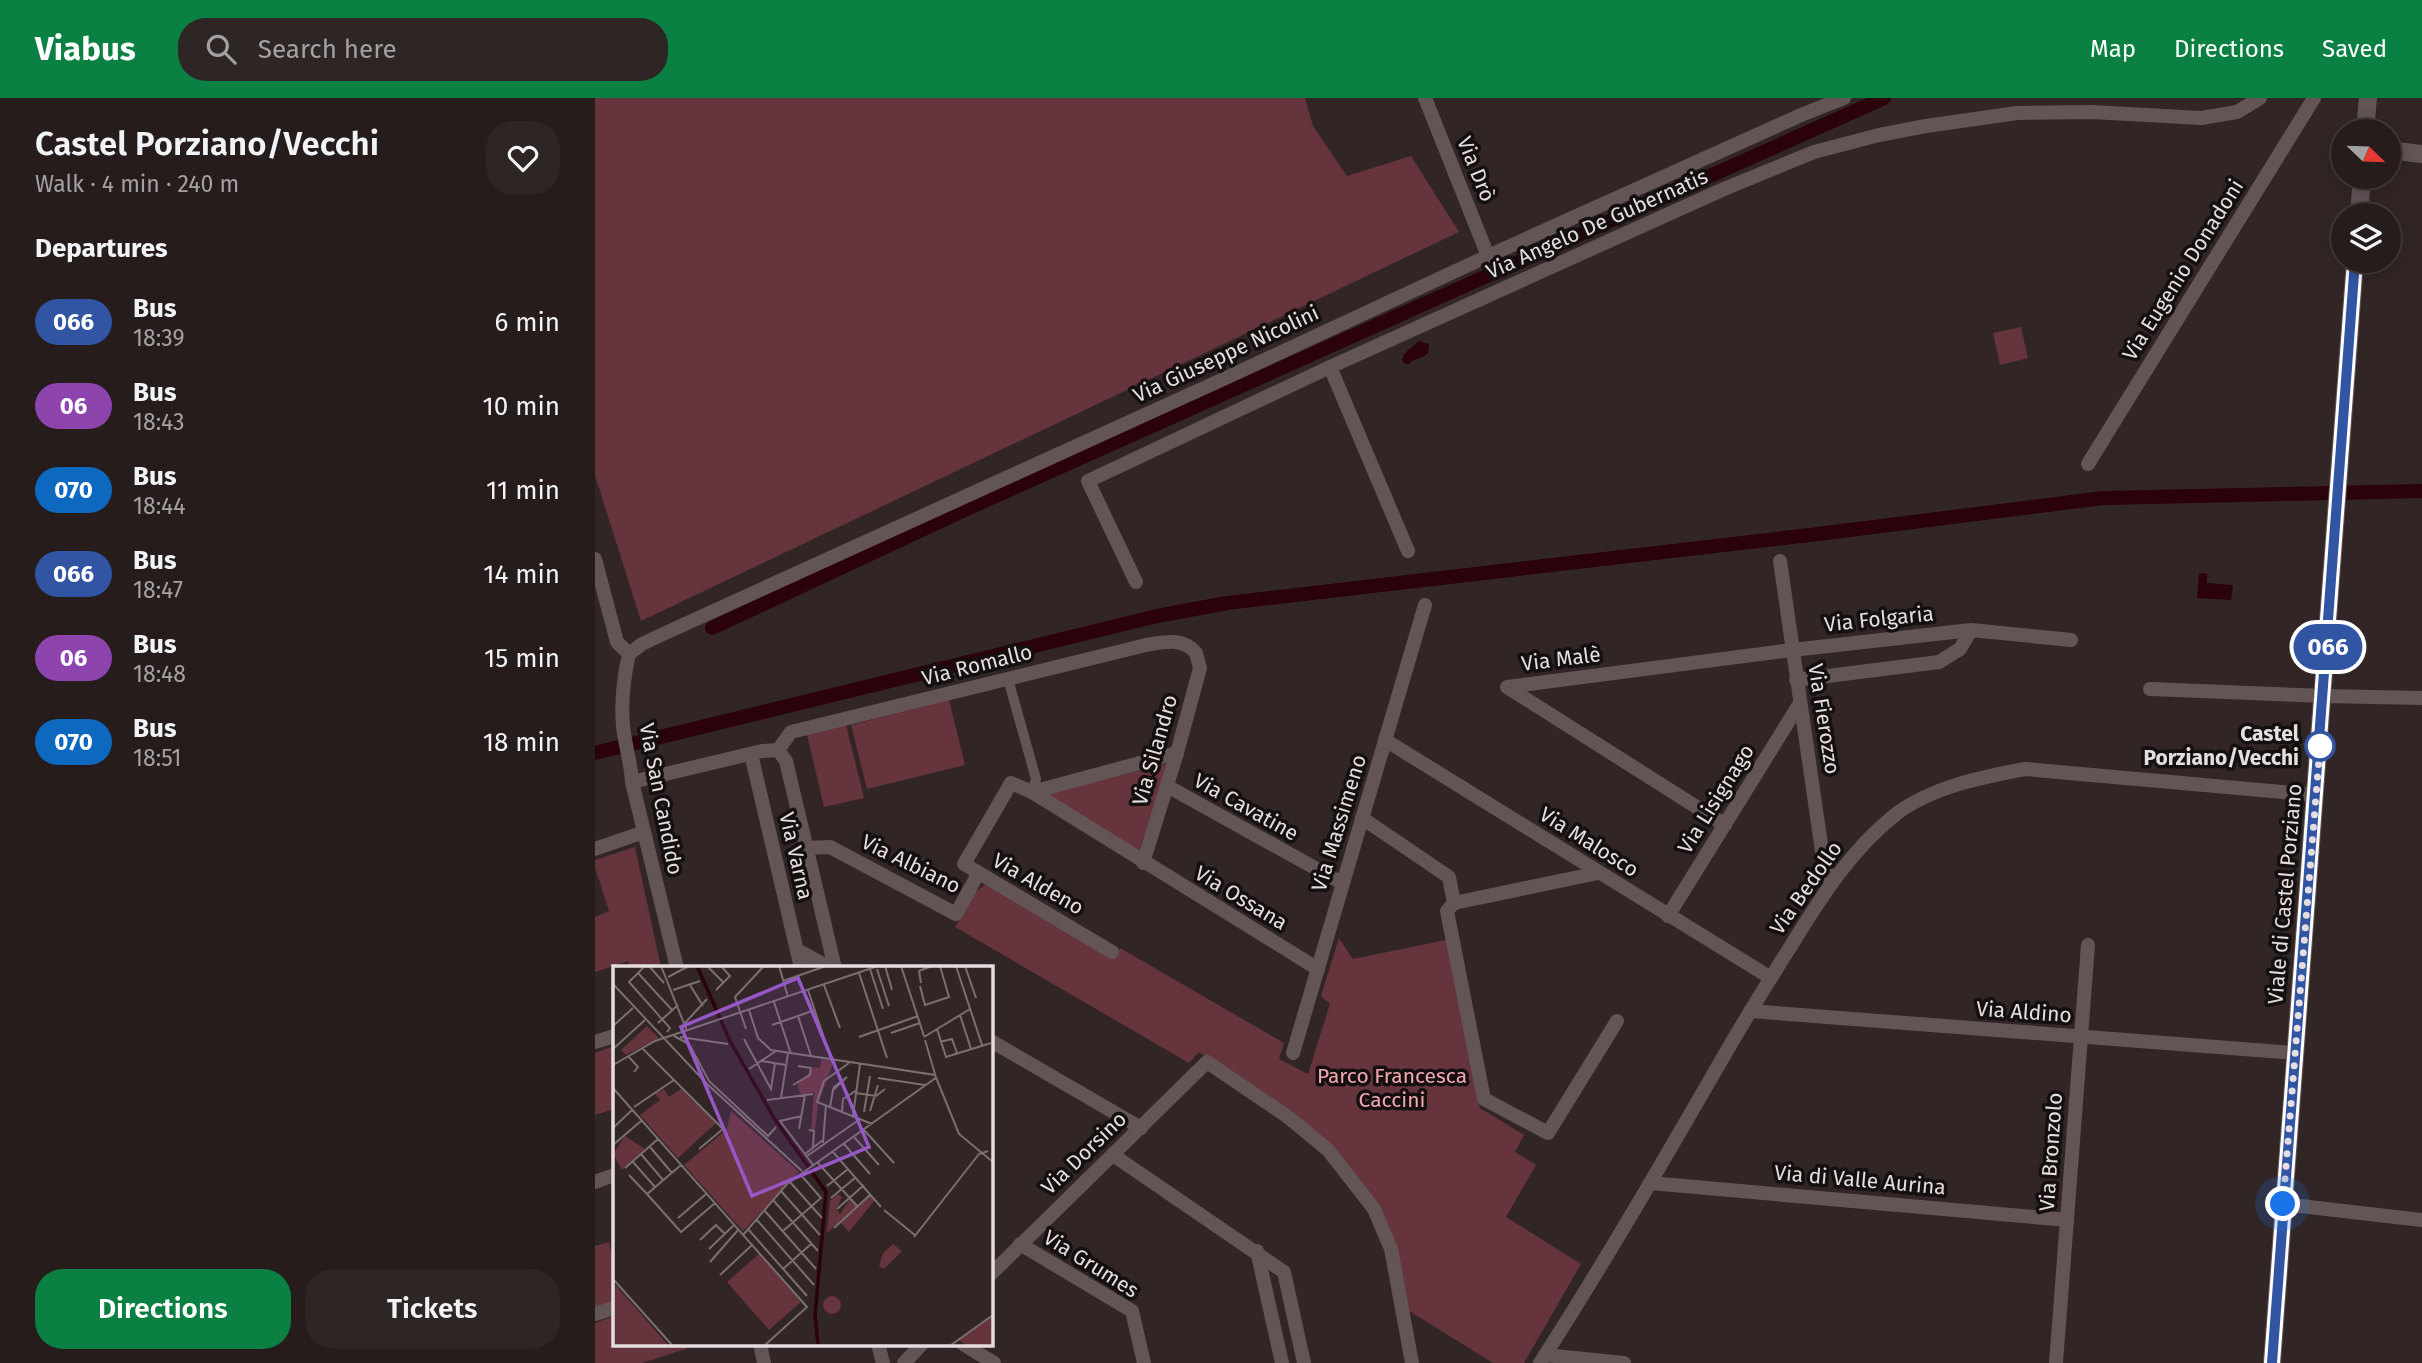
<!DOCTYPE html>
<html lang="en">
<head>
<meta charset="utf-8">
<style>
	:root { --surface:#261c1c; --page:#2e2525; --text:#f1f3f6; --muted:#a4a1a3; --line:#423a3b; --accent:#0b8043 }
	body { margin:0; font-family:"Fira Sans",sans-serif; background:var(--page); color:var(--text); height:100vh; display:flex; flex-direction:column; font-size:26px; white-space:nowrap }
	* { box-sizing:border-box; margin:0 }
	p { font-size:23px; color:var(--muted) }
	.icon { flex:none; width:38px; height:38px; fill:none; stroke:currentColor; stroke-width:2; stroke-linecap:round; stroke-linejoin:round }
	.map { position:relative; flex:1; overflow:hidden }
	.details { display:flex; flex-direction:column; background:var(--surface); width:595px }
	.details>* { flex:none }
	.badge { padding:0 14px; border-radius:23px; font-size:24px; line-height:46px }
	.needle { width:46px; rotate:113deg }
	.buttons { position:absolute; left:1736px; top:21px; display:grid; gap:14px }
	.buttons a { display:grid; place-items:center; width:70px; height:70px; border-radius:50%; background:var(--surface); box-shadow:0 4px 18px #0003,0 0 0 2px var(--line); font-size:35px }
	.you { position:absolute; width:35px; height:35px; margin:-18px; border:5px solid #fff; border-radius:50%; background:#1a73e8; box-shadow:0 0 0 10px #1a73e833 }
	.map>.badge { position:absolute; translate:-50% -50%; box-shadow:0 0 0 4px #fff }
	h2 { padding:0 35px; font-size:26px; line-height:63px }
	.round { display:grid; place-items:center; flex:none; width:74px; height:74px; border-radius:28px; background:var(--page) }
	.headline { display:flex; align-items:center; justify-content:space-between; height:119px; padding:0 35px }
	h1 { font-size:33px; font-weight:600; line-height:52px }
	.action { display:flex; gap:14px; margin-top:auto; padding:14px 35px }
	.action a { flex:1; height:80px; border-radius:28px; background:var(--accent); color:#fff; font-size:28px; font-weight:600; line-height:80px; text-align:center }
	.action a+a { background:var(--page); color:var(--text) }
	ul { padding:0; list-style:none }
	li { display:flex; align-items:center; gap:21px; height:84px; padding:0 35px }
	li div { flex:1 }
	li b { display:block; font-size:26px }
	li em { font-style:normal }
	li .badge { min-width:77px; font-weight:700; text-align:center }
	header { display:flex; align-items:center; gap:42px; box-sizing:border-box; height:98px; padding:0 35px; background:var(--accent); color:#fff }
	header strong { font-size:33px }
	nav { display:flex; gap:38px; margin-inline-start:auto; font-size:24px }
	.search { width:490px; height:63px; background:var(--page); display:flex; align-items:center; gap:18px; box-sizing:border-box; padding:0 24px; border-radius:28px; color:var(--muted); font-size:26px }
	main { display:flex; flex:1; min-height:0 }
	.map>svg:first-child { display:block }
	.green { fill:#66343c }
	.water { fill:#2b010b }
	.lines { fill:none; stroke-linecap:round; stroke-linejoin:round }
	.canal { stroke:#2b010b; stroke-width:14 }
	.pedestrian { stroke:#635456; stroke-width:10 }
	.minor { stroke:#635456; stroke-width:14 }
	.tertiary { stroke:#635456; stroke-width:18 }
	.line-casing { stroke:#fff; stroke-width:16 }
	.line { stroke:#3155a3; stroke-width:10 }
	.walk { stroke:#e6ddde; stroke-width:7; stroke-dasharray:0 12.6 }
	.stop-dot { fill:#fff; stroke:#3155a3; stroke-width:3.5 }
	.labels { text-anchor:middle; stroke-width:7; stroke-linejoin:round; paint-order:stroke }
	.street-label { font-size:21px; fill:#e6ddde; stroke:#151010 }
	.stop-label { font-size:21px; font-weight:bold; fill:#e6ddde; stroke:#151010; text-anchor:end }
	.park-label { font-size:21px; fill:#f2a7b1; stroke:#151010 }
	.inset-river { fill:none; stroke:#2b010b; stroke-width:3.5 }
	.inset-road { fill:none; stroke:#7a6f70; stroke-width:2 }
	.view { fill:#9658c7; fill-opacity:0.15; stroke:#9658c7; stroke-width:3.5 }
	.inset-edge { fill:none; stroke:#e6ddde; stroke-width:3.5 }
</style>
</head>
<body>
<header>
<strong>Viabus</strong>
<div class="search"><svg class="icon" aria-label="search" viewBox="0 0 24 24"><circle cx="10" cy="10" r="6"/><path d="M15 15l6 6"/></svg>Search here</div>
<nav><a>Map</a><a>Directions</a><a>Saved</a></nav>
</header>
<main>
<section class="details">
<div class="headline"><div><h1>Castel Porziano/Vecchi</h1><p>Walk · 4 min · 240 m</p></div><a class="round"><svg class="icon" aria-label="heart" viewBox="0 0 24 24"><path d="M12 20l-8-8c-3-5 5-10 8-4 3-6 11-1 8 4z"/></svg></a></div>
<h2>Departures</h2>
<ul>
<li><span class="badge" style="background:#3155a3;color:#fff">066</span><div><b>Bus</b><p>18:39</p></div><em>6 min</em></li>
<li><span class="badge" style="background:#8e44ad;color:#fff">06</span><div><b>Bus</b><p>18:43</p></div><em>10 min</em></li>
<li><span class="badge" style="background:#0c69bf;color:#fff">070</span><div><b>Bus</b><p>18:44</p></div><em>11 min</em></li>
<li><span class="badge" style="background:#3155a3;color:#fff">066</span><div><b>Bus</b><p>18:47</p></div><em>14 min</em></li>
<li><span class="badge" style="background:#8e44ad;color:#fff">06</span><div><b>Bus</b><p>18:48</p></div><em>15 min</em></li>
<li><span class="badge" style="background:#0c69bf;color:#fff">070</span><div><b>Bus</b><p>18:51</p></div><em>18 min</em></li>
</ul>
<div class="action"><a>Directions</a><a>Tickets</a></div>
</section>
<div class="map">
<svg width="1827" height="1265" viewBox="0 0 1827 1265">
	<rect width="100%" height="100%" fill="#322526"/>
	<!-- green -->
	<g class="green">
		<polygon points="0,0 710,0 718,28 752,78 816,58 864,134 46,523 0,377"/>
		<polygon points="1426,229 1433,260 1405,267 1398,235"/>
		<polygon points="354,602 370,667 272,691 256,627"/>
		<polygon points="251,627 269,700 229,709 212,637"/>
		<polygon points="572,666 544,753 450,696"/>
		<polygon points="40,749 66,869 35,869 33,863 0,874 0,819 14,813 0,769 0,762"/>
		<polygon points="390,787 395,787 520,859 525,850 689,945 684,961 713,976 735,906 726,898 744,840 758,861 851,842 885,1010 929,1037 920,1054 941,1067 911,1119 986,1166 929,1265 898,1265 811,1211 802,1151 700,1019 604,954 594,965 360,829 380,794"/>
		<polygon points="19,948 19,1011 0,1017 0,955"/>
		<polygon points="14,1144 19,1174 19,1204 0,1211 0,1148"/>
		<polygon points="19,1218 19,1246 90,1246 91,1251 47,1265 0,1265 0,1225"/>
	</g>
	<!-- water -->
	<g class="water">
		<polygon points="824,243 834,246 833,255 828,259 816,263 815,266 810,266 807,262 809,256"/>
		<polygon points="1604,475 1612,476 1612,485 1638,487 1636,502 1602,500"/>
	</g>
	<g class="lines">
		<!-- canal -->
		<g class="canal">
			<polyline points="117,530 374,410 1289,0"/>
			<polyline points="0,655 562,518 632,505 1223,436 1508,400 1827,393"/>
		</g>
		<!-- pedestrian -->
		<polyline class="pedestrian" points="413,581 441,681 437,694"/>
		<!-- minor -->
		<g class="minor">
			<polyline points="830,0 893,158"/>
			<polyline points="735,269 813,453"/>
			<polyline points="1493,366 1719,0"/>
			<path d="M0,461L22,544L34,556C29,578 26,606 28,628C30,647 36,665 37,684L82,870"/>
			<polyline points="1185,463 1229,767 1236,784"/>
			<polyline points="541,484 493,383 735,269 1129,91 1219,54 1284,37 1331,28 1422,15 1497,14 1606,20 1642,14 1665,0"/>
			<polyline points="34,556 47,546 66,537 622,284 893,158 1206,17 1249,0"/>
			<polyline points="1201,582 1344,564 1365,551 1376,532"/>
			<polyline points="1555,591 1729,598 1827,600"/>
			<polyline points="790,642 1176,880"/>
			<path d="M183,652L196,634L551,547C569,544 588,539 601,555L605,570L582,655L548,765"/>
			<polyline points="156,656 206,870"/>
			<polyline points="37,684 167,653 183,652 191,663 240,870"/>
			<polyline points="572,688 747,785"/>
			<polyline points="437,694 582,655"/>
			<polyline points="767,720 854,779 859,805"/>
			<polyline points="1130,727 912,589 1197,552 1376,532 1476,542"/>
			<polyline points="211,750 235,749 361,816 383,776"/>
			<polyline points="0,751 49,734"/>
			<polyline points="859,805 852,813 889,1001 953,1035 1022,923"/>
			<polyline points="859,805 1003,775"/>
			<polyline points="1073,818 1205,605"/>
			<polyline points="202,852 235,870"/>
			<polyline points="517,854 369,766 416,685 437,694 723,871"/>
			<polyline points="1155,913 1700,955"/>
			<polyline points="396,943 546,1030"/>
			<polyline points="0,944 19,938"/>
			<polyline points="698,955 830,507"/>
			<polyline points="518,1057 689,1174 709,1265"/>
			<polyline points="0,1084 19,1077"/>
			<polyline points="1055,1085 1472,1122"/>
			<polyline points="1688,1106 1827,1122"/>
			<polyline points="425,1146 537,1213 549,1265"/>
			<polyline points="662,1153 687,1265"/>
			<polyline points="396,1176 612,964 693,1019 733,1052 779,1111 796,1151 817,1265"/>
			<polyline points="0,1216 19,1210"/>
			<polyline points="165,1246 169,1265"/>
			<polyline points="283,1246 288,1265"/>
			<polyline points="368,1246 399,1265"/>
			<polyline points="950,1257 1029,1265"/>
			<polyline points="309,1265 327,1246"/>
			<path d="M945,1265C1010,1164 1070,1060 1130,956C1152,918 1175,881 1199,843C1228,796 1257,751 1301,716C1337,689 1387,679 1430,671L1721,697"/>
			<polyline points="1461,1265 1493,847"/>
		</g>
		<!-- tertiary -->
		<g class="tertiary">
			<polyline points="1770,33 1773,0"/>
			<polyline points="1794,52 1827,56"/>
			<polyline points="1764,117 1767,79"/>
			<polyline points="1677,1265 1760,163"/>
		</g>
	</g>
	<g class="lines">
		<defs>
			<polyline id="line" points="1677,1265 1760,163"/>
		</defs>
		<!-- line casing -->
		<use href="#line" class="line-casing"/>
		<!-- line -->
		<use href="#line" class="line"/>
		<!-- walk -->
		<polyline class="walk" points="1688,1106 1725,648"/>
	</g>
	<!-- markers -->
	<circle class="stop-dot" cx="1725" cy="648" r="14"/>
	<g class="labels">
		<!-- street labels -->
		<g class="street-label">
			<text transform="translate(881 71) rotate(68)" y="7">Via Drò</text>
			<text transform="translate(1002 126) rotate(-24)" y="7">Via Angelo De Gubernatis</text>
			<text transform="translate(1588 172) rotate(-58)" y="7">Via Eugenio Donadoni</text>
			<text transform="translate(631 256) rotate(-25)" y="7">Via Giuseppe Nicolini</text>
			<text transform="translate(1284 521) rotate(-6)" y="7">Via Folgaria</text>
			<text transform="translate(966 561) rotate(-7)" y="7">Via Malè</text>
			<text transform="translate(382 567) rotate(-14)" y="7">Via Romallo</text>
			<text transform="translate(1229 621) rotate(81)" y="7">Via Fierozzo</text>
			<text transform="translate(560 652) rotate(-74)" y="7">Via Silandro</text>
			<text transform="translate(66 701) rotate(79)" y="7">Via San Candido</text>
			<text transform="translate(1121 701) rotate(-58)" y="7">Via Lisignago</text>
			<text transform="translate(651 709) rotate(29)" y="7">Via Cavatine</text>
			<text transform="translate(744 725) rotate(-73)" y="7">Via Massimeno</text>
			<text transform="translate(994 744) rotate(32)" y="7">Via Malosco</text>
			<text transform="translate(201 758) rotate(77)" y="7">Via Varna</text>
			<text transform="translate(316 766) rotate(26)" y="7">Via Albiano</text>
			<text transform="translate(443 786) rotate(30)" y="7">Via Aldeno</text>
			<text transform="translate(1211 790) rotate(-55)" y="7">Via Bedollo</text>
			<text transform="translate(1690 796) rotate(-85)" y="7">Viale di Castel Porziano</text>
			<text transform="translate(646 800) rotate(31)" y="7">Via Ossana</text>
			<text transform="translate(1429 914) rotate(4)" y="7">Via Aldino</text>
			<text transform="translate(1456 1054) rotate(-86)" y="7">Via Bronzolo</text>
			<text transform="translate(489 1055) rotate(-44)" y="7">Via Dorsino</text>
			<text transform="translate(1265 1082) rotate(5)" y="7">Via di Valle Aurina</text>
			<text transform="translate(496 1166) rotate(32)" y="7">Via Grumes</text>
		</g>
		<!-- stop labels -->
		<g class="stop-label">
			<text x="1704" y="643">Castel<tspan x="1704" dy="24">Porziano/Vecchi</tspan></text>
		</g>
		<!-- park labels -->
		<g class="park-label">
			<text x="797" y="985">Parco Francesca<tspan x="797" dy="24">Caccini</tspan></text>
		</g>
	</g>
	<!-- overview -->
	<g transform="translate(18 868)">
		<rect width="380" height="380" fill="#322526"/>
		<path d="M34,60L46,72L13,89L8,84ZM208,93L221,95L205,138L202,164H198L201,126L188,129L184,119L201,101L207,102ZM51,123L56,131L68,123L103,157L65,192L27,149L47,134L42,128ZM118,145L186,206L130,265L71,199L114,163ZM12,170L32,183L9,204L0,188ZM225,228L229,231L223,243L227,248L237,233L244,240L214,267L217,235ZM258,229L262,234L236,266L228,257ZM280,278L289,285L271,303L266,300L270,287ZM146,288L188,336L156,364L114,316ZM0,316L55,379H0ZM210 339a9 9 0 1 1 18 0a9 9 0 1 1-18 0ZM380,349V379H352L346,374Z" fill="#66343c"/>
		<path class="inset-river" d="M84,0L117,75L161,152L213,226L202,349L205,379"/>
		<path class="inset-road" d="M32,0L16,16L57,62L54,66M36,0L51,17M48,0L74,65M94,0L111,17M166,0L175,31M272,0L279,24M288,0L311,70M343,0L369,79M352,0L363,32M257,3L270,43M264,3L276,40M25,7L59,44M246,7L274,92M55,11L76,0M170,15L213,0M308,17L306,5L319,0M0,18L94,118L189,205M77,19L90,40M211,19L227,62M307,20L312,39L336,31L327,0M60,24L87,15M103,24L117,10L108,0M195,24L218,93M161,36L178,88M136,44L145,72L158,84L322,109L346,168L380,196M347,49L358,83M185,50L198,90M45,57L65,39M72,57L94,33M159,59L202,44M0,60L20,42M133,63L122,31L151,0M324,63L333,91L378,77M278,67L307,57M61,70L76,78L96,115L155,170L163,161M67,71L115,78M246,71L305,50M311,71L357,43M131,73L158,123L162,97M312,74L322,108M327,76L339,73L344,87M29,82L110,163L86,183M0,83L32,54M15,90L25,101L21,106M149,95L173,99M236,97L211,115L204,136L259,158M0,99L42,75L265,0M136,103L163,85M265,112L312,119M180,119L197,109L198,102L185,100M0,122L194,341L152,379M243,127L263,130L272,123M168,132L175,87M154,134L200,128M21,141L61,114M217,141L220,124L221,121L234,111L220,124M257,145L265,119M229,146L230,133L244,124M251,146L257,110M189,150L167,155L192,188M240,150L247,98M0,162L19,144M186,163L192,129M196,164L201,165L200,181M251,164L281,197M241,171L266,199M210,177L213,139M231,178L257,208M0,179L28,155M37,181L59,207M220,186L268,241M28,188L50,214M194,190L247,153M20,196L42,221M205,197L245,241M201,200L192,188L210,174M12,202L45,173M16,209L34,228L68,199M177,216L209,252M214,220L235,203M168,225L207,269M34,228L68,266L102,237M218,232L243,211M160,234L205,285M224,243L251,219M151,244L203,303M271,244L303,270M65,252L93,228M143,253L201,319M221,262L258,228M135,263L194,330M170,265L208,232L187,208M130,269L174,218L324,111M301,271L366,188L375,185M87,274L103,259L112,268M96,283L121,259M97,296L125,264M170,303L198,278M107,309L139,279M0,313L59,379M338,379L380,349"/>
		<path class="view" d="M185,12L256,181L139,230L68,61Z"/>
		<rect width="380" height="380" class="inset-edge"/>
	</g>
</svg>
<div class="buttons">
<a><svg class="needle" viewBox="-14 -14 28 28"><path d="M0-13l5 13h-10z" fill="#e53935"/><path d="M0 13l5-13h-10z" fill="#a4a1a3"/></svg></a>
<a><svg class="icon" aria-label="layers" viewBox="0 0 24 24"><path d="M12 4l9 5-9 5-9-5zM3 14l9 5 9-5"/></svg></a>
</div>
<div class="you" style="left:1688px;top:1106px"></div>
<b class="badge" style="left:1733px;top:549px;background:#3155a3;color:#fff">066</b>
</div>
</main>
</body>
</html>
